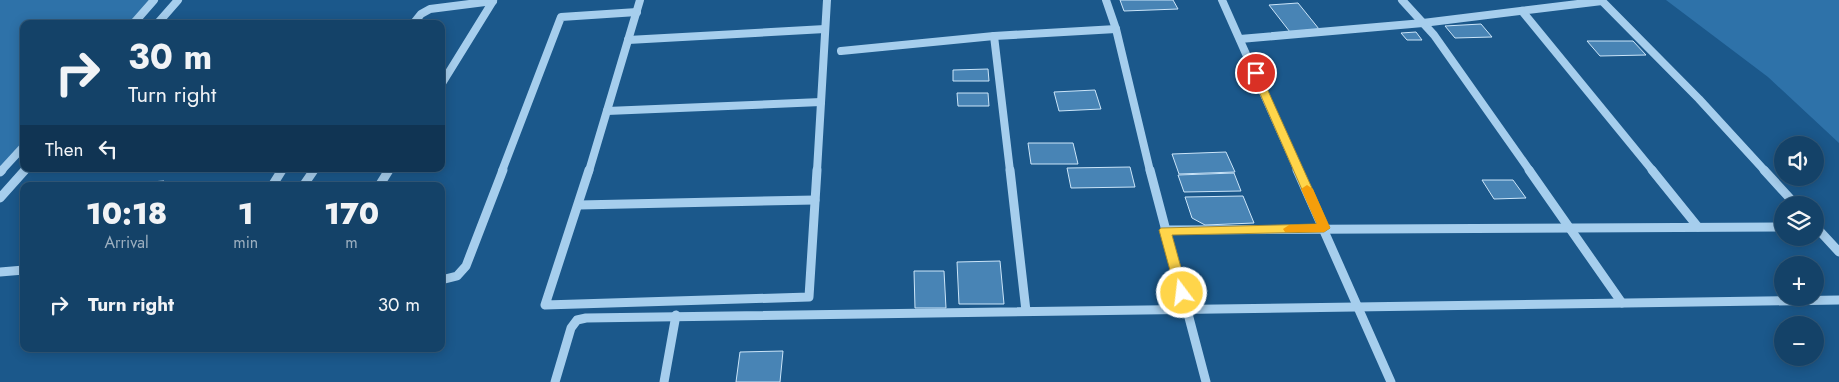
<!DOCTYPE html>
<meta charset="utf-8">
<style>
body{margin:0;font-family:Jost,sans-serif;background:#214d71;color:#f1f3f6;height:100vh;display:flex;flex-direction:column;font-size:19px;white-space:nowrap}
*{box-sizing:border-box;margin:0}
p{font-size:16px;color:#9db0c0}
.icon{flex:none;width:28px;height:28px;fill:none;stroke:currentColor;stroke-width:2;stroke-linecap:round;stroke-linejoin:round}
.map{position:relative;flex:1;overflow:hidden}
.details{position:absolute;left:20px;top:182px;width:425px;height:170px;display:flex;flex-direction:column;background:#144268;border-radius:10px;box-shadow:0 2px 12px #0003,0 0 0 1px #335b7c}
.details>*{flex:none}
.banner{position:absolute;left:20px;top:20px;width:425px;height:152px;border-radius:10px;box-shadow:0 2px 12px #0003,0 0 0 1px #335b7c;background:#144268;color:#f1f3f6;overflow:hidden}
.buttons{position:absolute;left:1774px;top:136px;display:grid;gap:10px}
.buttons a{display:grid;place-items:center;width:50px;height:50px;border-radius:50%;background:#144268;box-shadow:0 2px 12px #0003,0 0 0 1px #335b7c;font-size:25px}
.pin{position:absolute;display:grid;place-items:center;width:42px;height:42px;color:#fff;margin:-21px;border:2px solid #fff;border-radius:50%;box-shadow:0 1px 5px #0007}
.me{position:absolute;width:55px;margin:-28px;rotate:345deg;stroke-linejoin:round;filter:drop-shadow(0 0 4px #0008)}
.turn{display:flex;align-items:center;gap:18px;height:105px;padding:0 25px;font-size:22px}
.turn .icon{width:65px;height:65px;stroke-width:2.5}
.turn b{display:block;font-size:35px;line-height:42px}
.then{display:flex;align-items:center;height:48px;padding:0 25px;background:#0003;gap:10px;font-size:19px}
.eta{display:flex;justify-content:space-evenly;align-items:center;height:85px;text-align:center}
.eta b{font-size:30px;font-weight:800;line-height:35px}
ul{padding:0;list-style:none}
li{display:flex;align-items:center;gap:15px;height:75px;padding:0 25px}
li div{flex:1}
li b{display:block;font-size:19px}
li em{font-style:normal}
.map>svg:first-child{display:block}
.green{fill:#2e72a9}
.building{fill:#4884b5;stroke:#cbe5f9}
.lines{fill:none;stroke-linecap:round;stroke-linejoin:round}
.minor-far1{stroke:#a6ceed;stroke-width:8}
.minor{stroke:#a6ceed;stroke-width:9}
.route{fill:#ffd54a;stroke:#a68a30}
.slow{fill:#f59e0b}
</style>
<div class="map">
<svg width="1839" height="382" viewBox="0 0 1839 382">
<rect width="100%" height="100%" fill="#1b588b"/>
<g class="green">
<path d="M0 0H149L128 24H24V140L0 167Z"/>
<path d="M1666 0H1839V143L1768 77Z"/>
</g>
<g class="building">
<path d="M1120 0H1173L1178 9 1124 11Z"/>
<path d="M1298 3 1319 29 1290 32 1269 5Z"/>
<path d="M1481 24 1492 37 1455 38 1445 26Z"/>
<path d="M1416 32 1422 40H1407L1401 33Z"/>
<path d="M1587 41H1633L1646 55 1600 56Z"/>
<path d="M988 69 989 81H953V70Z"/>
<path d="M1095 90 1101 109 1059 111 1054 92Z"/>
<path d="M957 93H988L989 106H958Z"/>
<path d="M1028 143H1073L1078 164H1031Z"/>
<path d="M1226 152 1235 172 1179 174 1172 154Z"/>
<path d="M1130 167 1135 187 1071 188 1067 168Z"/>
<path d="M1234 173 1241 191 1184 192 1178 175Z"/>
<path d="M1482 180H1513L1526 198 1494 199Z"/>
<path d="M164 181 161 186H123L125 184Z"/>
<path d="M1243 196 1254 223 1205 225 1192 218 1185 197Z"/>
<path d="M1000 261 1004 304H959L957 262Z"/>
<path d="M914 271H944L946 308H915Z"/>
<path d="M783 351 780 382H736L740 352Z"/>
</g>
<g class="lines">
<g class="minor-far1">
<path d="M1106 0 1116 29 1150 171"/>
<path d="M1222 0 1298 171"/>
<path d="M1402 0 1434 35 1530 171"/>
<path d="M1601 0 1699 99 1765 171"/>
<path d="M1522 11 1653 171"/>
<path d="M133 24 154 0"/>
<path d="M157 24 178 0"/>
<path d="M413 24 421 14 430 9 493 1"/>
<path d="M994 36 1010 171"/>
<path d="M1240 39 1423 23 1602 1"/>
<path d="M628 40 825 29"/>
<path d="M841 51 994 36 1116 29"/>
<path d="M441 85 493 1"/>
<path d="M607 111 821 102"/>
<path d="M1 171 24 146"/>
<path d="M24 171 26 169"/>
<path d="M281 171 283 169"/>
<path d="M313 171 315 169"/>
<path d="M388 171 390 169"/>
<path d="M502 171 561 17 637 12"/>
<path d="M589 171 640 0"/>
<path d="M817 171 827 0"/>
</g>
<g class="minor">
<path d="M589 170 545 305 809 297 817 170"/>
<path d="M1010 170 1026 311"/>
<path d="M1150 170 1206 382"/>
<path d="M1297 170 1391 382"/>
<path d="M1529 170 1622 303"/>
<path d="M1652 170 1698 227"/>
<path d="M1764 170 1796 205"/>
<path d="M0 172 2 170"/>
<path d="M272 186 282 170"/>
<path d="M303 186 314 170"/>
<path d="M379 186 389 170"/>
<path d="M0 198 25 170"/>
<path d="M579 205 815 200"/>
<path d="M1815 226 1839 252"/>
<path d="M1165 230 1782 227"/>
<path d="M0 272 24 270"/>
<path d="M441 280 457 276 466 266 503 170"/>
<path d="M555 382 571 328 577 320 586 318 1839 300"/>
<path d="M664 382 676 315"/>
</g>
</g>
<path class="route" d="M1256 70 1260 73 1330 228 1324 232 1172 235 1188 293 1186 296H1177L1159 230 1161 228 1317 224 1251 73Z"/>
<path class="slow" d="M1307 185 1313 189 1330 228 1324 232H1285L1283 229 1289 225 1317 224 1301 189Z"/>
</svg>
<div class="buttons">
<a><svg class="icon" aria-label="sound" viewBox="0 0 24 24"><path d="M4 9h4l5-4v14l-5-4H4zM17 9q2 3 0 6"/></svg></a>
<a><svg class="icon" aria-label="layers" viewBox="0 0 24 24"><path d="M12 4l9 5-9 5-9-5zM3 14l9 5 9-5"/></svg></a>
<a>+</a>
<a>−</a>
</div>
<div class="pin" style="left:1256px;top:73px;background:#d93025"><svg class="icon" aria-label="arrive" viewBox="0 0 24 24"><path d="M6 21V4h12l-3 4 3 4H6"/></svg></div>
<svg class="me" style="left:1182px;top:293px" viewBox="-20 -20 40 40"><circle r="17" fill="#ffd54a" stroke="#fff" stroke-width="3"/><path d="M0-11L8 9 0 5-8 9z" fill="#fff"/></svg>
<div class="banner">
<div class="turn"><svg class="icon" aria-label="right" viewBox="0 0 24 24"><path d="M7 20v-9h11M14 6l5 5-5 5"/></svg><div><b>30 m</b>Turn right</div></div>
<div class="then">Then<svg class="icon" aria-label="left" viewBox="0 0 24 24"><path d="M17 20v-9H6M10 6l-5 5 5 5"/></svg></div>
</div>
<section class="details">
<div class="eta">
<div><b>10:18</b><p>Arrival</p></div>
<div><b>1</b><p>min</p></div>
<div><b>170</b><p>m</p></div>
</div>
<ul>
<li><svg class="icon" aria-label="right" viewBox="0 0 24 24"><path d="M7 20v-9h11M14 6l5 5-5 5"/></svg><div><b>Turn right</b></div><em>30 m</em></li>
</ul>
</section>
</div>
